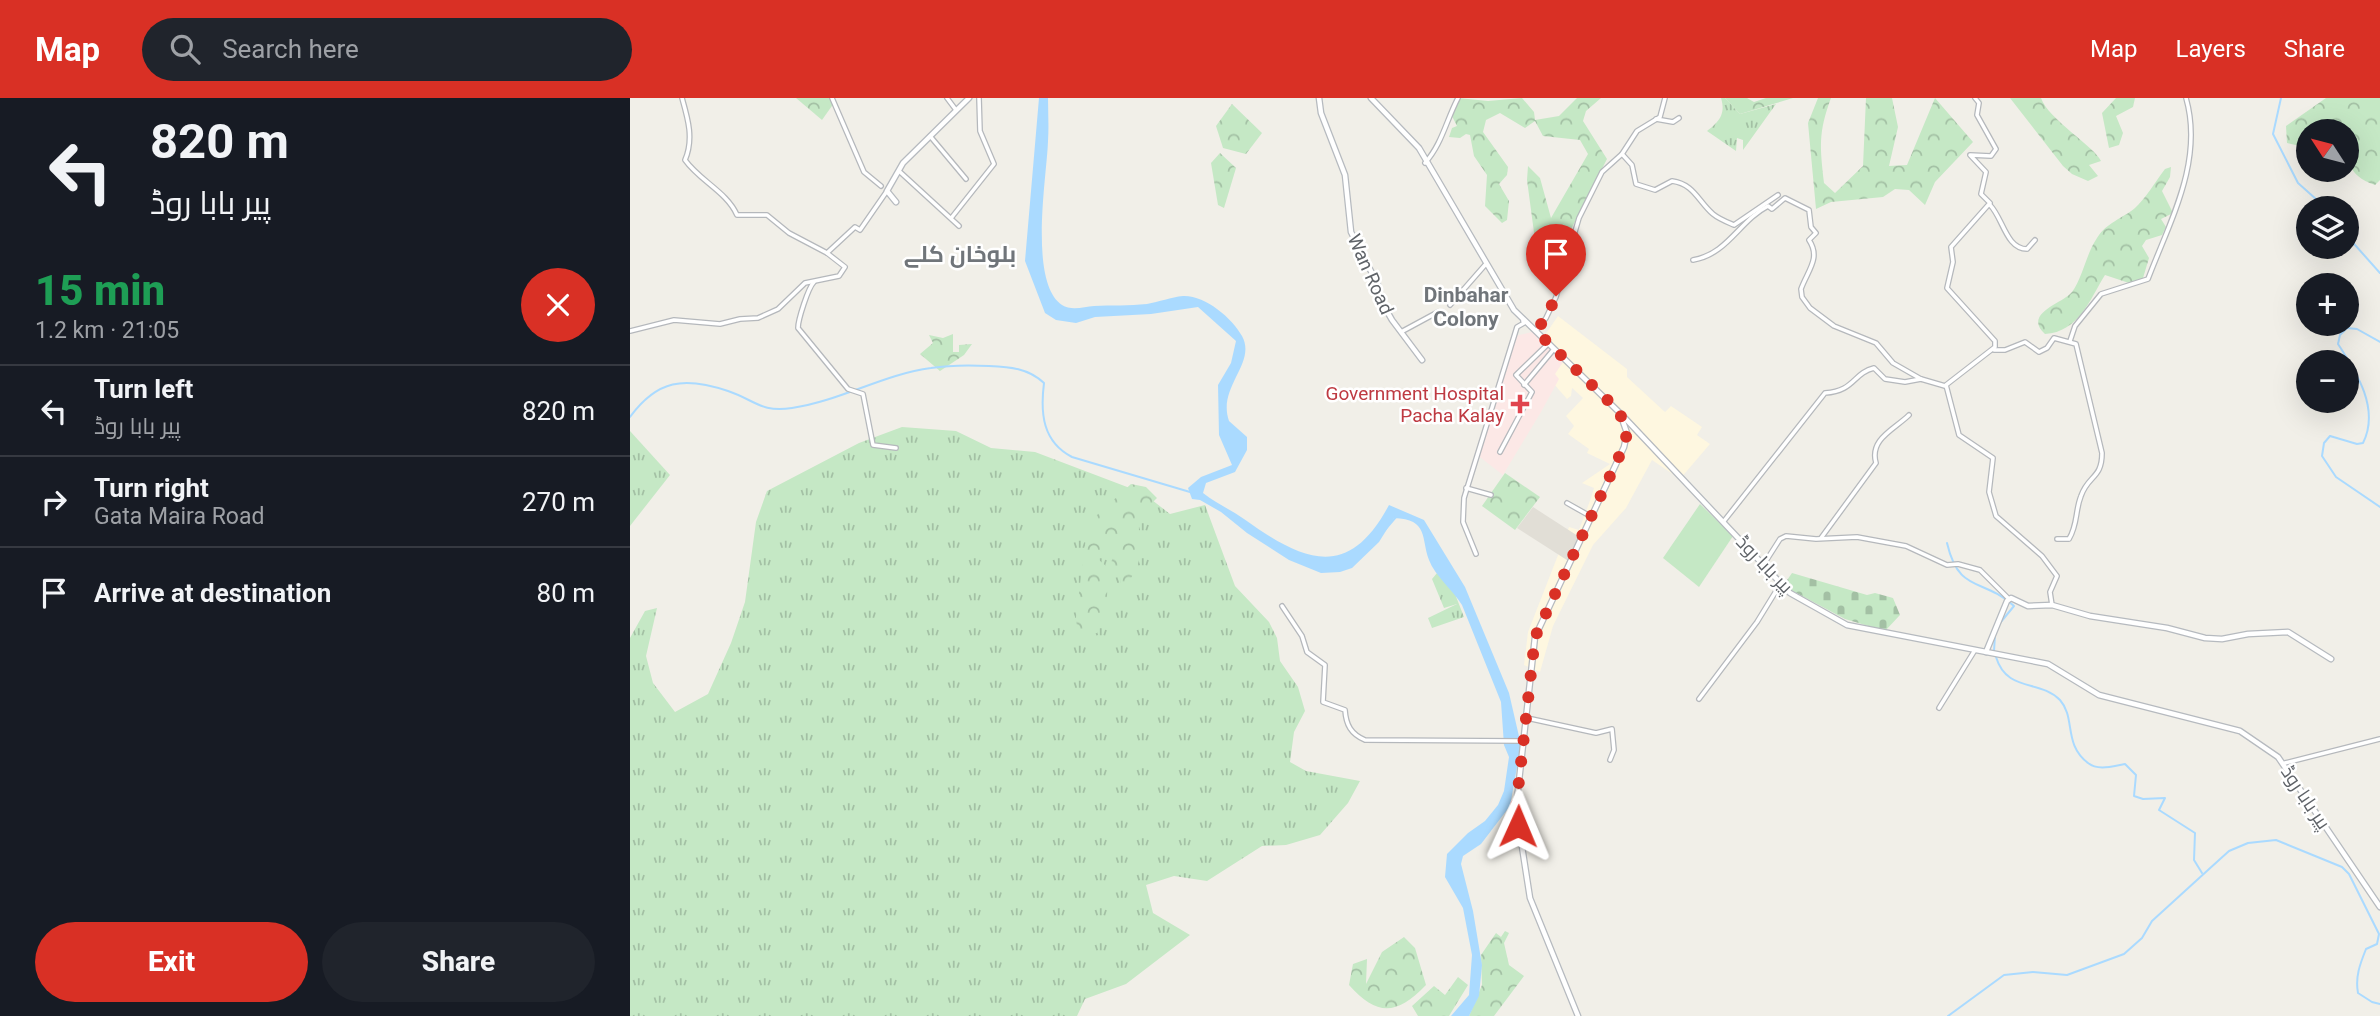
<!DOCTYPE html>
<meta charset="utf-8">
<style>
body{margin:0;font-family:Roboto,Cairo,sans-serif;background:#20242c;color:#f1f3f6;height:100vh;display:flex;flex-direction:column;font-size:26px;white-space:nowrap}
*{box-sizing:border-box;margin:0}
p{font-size:23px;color:#9ea1a6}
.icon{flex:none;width:38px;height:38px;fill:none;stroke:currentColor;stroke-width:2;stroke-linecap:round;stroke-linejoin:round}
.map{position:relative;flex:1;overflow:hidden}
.sheet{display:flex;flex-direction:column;background:#171b24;width:630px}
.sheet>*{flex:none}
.hud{background:#171b24;color:#f1f3f6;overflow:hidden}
.needle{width:46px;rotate:306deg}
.tools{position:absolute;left:1666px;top:21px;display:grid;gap:14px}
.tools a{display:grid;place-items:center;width:63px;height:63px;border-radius:50%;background:#171b24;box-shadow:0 7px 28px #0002;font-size:35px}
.pin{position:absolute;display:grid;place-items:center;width:60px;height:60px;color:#fff;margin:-72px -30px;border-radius:50% 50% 50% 0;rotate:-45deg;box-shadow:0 0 7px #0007}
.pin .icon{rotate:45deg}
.me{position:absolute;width:77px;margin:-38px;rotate:1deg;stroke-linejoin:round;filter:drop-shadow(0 0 5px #0008)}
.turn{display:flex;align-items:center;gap:24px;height:147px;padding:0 35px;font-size:32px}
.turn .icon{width:91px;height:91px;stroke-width:2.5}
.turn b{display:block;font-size:49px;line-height:60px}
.round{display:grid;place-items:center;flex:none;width:74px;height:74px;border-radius:37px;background:#20242c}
.summary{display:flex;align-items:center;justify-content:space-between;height:119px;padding:0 35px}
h1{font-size:42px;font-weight:800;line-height:52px;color:#1e9e55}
.button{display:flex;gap:14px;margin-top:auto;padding:14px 35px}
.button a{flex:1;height:80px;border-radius:42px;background:#d93025;color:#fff;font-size:28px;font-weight:800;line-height:80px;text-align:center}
.button a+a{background:#20242c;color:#f1f3f6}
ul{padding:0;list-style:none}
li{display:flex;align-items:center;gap:21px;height:91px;padding:0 35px;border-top:2px solid #363941}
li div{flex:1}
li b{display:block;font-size:26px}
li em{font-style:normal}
header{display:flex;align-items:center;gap:42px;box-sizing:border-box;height:98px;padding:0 35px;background:#d93025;color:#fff}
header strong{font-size:33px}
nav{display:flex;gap:38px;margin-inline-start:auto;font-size:24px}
.search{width:490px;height:63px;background:#20242c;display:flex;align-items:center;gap:18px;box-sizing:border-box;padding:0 24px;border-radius:38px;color:#9ea1a6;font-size:26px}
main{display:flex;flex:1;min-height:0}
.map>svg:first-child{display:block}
.commercial{fill:#fef7e0}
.education{fill:#e1ded6}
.medical{fill:#fce8e6}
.grass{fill:url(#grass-tufts)}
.forest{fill:url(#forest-crowns)}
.cemetery{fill:url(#cemetery-stones)}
.pitch{fill:#c5e8c5}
.water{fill:#aadaff}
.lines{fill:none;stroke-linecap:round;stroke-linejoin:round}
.stream{stroke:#aadaff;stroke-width:2}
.street-casing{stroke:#b5b8bc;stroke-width:6}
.secondary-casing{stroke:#b6babf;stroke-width:7}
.street{stroke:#fff;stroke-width:3.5}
.secondary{stroke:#fff;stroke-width:4.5}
.route{stroke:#d93025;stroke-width:12;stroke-dasharray:0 21.6}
.health-dot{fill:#e0444e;stroke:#fff;stroke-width:2.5}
.labels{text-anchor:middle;stroke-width:5;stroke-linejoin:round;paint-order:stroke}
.street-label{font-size:19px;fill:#5f6368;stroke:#fff}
.health-label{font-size:19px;fill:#be3a42;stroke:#fff;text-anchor:end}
.neighbourhood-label{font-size:21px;font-weight:bold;fill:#70757a;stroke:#fff}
.quarter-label{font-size:23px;font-weight:bold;fill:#70757a;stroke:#fff}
</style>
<header>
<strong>Map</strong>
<div class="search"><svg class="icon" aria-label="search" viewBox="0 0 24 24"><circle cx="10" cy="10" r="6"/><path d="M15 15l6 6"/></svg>Search here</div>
<nav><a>Map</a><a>Layers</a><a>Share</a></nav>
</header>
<main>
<section class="sheet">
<div class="hud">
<div class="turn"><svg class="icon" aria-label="left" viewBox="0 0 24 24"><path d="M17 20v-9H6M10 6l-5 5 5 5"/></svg><div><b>820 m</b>پیر بابا روڈ</div></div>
</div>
<div class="summary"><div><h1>15 min</h1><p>1.2 km · 21:05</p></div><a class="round" style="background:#d93025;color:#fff"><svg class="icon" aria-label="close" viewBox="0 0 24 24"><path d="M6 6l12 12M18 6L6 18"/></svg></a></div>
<ul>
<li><svg class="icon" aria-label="left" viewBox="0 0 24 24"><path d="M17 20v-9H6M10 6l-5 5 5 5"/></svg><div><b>Turn left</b><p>پیر بابا روڈ</p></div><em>820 m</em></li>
<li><svg class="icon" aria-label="right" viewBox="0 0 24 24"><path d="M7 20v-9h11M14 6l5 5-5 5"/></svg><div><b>Turn right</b><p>Gata Maira Road</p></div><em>270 m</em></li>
<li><svg class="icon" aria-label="arrive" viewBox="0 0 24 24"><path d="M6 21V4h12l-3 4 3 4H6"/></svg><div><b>Arrive at destination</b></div><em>80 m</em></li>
</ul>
<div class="button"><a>Exit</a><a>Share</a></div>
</section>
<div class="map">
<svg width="1750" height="918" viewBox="0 0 1750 918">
<defs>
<pattern id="grass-tufts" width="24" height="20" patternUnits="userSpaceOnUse" patternTransform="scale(1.75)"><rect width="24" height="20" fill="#c5e8c5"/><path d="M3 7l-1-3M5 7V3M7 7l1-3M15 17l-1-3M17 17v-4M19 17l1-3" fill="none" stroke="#a3c0a4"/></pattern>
<pattern id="forest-crowns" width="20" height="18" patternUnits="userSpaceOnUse" patternTransform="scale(1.75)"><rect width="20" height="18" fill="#c5e8c5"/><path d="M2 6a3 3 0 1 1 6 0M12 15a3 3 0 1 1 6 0" fill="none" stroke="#a3c0a4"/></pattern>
<pattern id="cemetery-stones" width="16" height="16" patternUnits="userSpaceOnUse" patternTransform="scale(1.75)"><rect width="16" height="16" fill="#c5e8c5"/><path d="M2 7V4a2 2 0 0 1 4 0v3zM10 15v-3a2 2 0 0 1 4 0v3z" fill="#a3c0a4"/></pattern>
</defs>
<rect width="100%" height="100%" fill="#f1efe8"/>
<path class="commercial" d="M928 218 997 271V279L1035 314 1041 308 1072 329 1067 337 1080 346 1050 381 1022 362 996 410 963 447 923 528 910 574 894 567 898 534 939 429 949 432 961 400 964 390 952 385 980 366 957 355 959 351 938 336 944 328 936 318 953 300 942 290 941 298 937 301 916 277 908 247Z"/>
<path class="education" d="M903 409 951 440 940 464 887 430Z"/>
<path class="medical" d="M906 233 935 261 925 276 929 281 911 314 873 377 846 356 866 297 881 239Z"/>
<g class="grass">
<path d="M1091 0H1095L1110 16 1146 6 1113 52V42L1107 40 1106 53 1077 33C1089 24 1096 16 1091 0Z"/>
<path d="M272 329 326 333 361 350 405 354 513 395 540 416 575 407 605 488 639 524 647 540 650 563 668 589 675 613 664 634 660 664 676 673 730 683 718 705 690 737 656 747 632 748 577 783 544 778 516 787 523 815 560 837 496 886 455 901 447 918H0V540L15 513 27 510 16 558 23 585 45 614 78 596 101 545 115 504 126 424 137 393 229 345Z"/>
<path d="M0 333 40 377 0 428Z"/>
<path d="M807 475 825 496 834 519 802 530 798 520 827 506 814 510 802 481Z"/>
</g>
<g class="forest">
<path d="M166 0H201L204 5 192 22Z"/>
<path d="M828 0 858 3 892 0 904 14 905 22 929 18 947 0H971L956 13 953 23 977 61 930 153 905 142 897 82 898 68 910 80 921 120 958 56 950 42 913 38 905 23 895 30 870 15 856 22 853 34 878 69 877 77 869 86 879 103 877 122 872 125 855 108 857 77 844 58 840 37 836 36 830 40 819 39 822 30 827 28 821 16Z"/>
<path d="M1095 0H1117L1124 4 1136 0H1163L1110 16Z"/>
<path d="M1188 0H1201C1188 35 1190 49 1194 85L1205 95 1233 68 1236 0H1262L1268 29 1259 68 1277 67 1305 0 1343 44 1305 84 1295 107 1279 92 1265 91 1253 99 1201 104 1186 111 1178 25Z"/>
<path d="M1380 0H1411C1418 21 1465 49 1471 63L1459 67 1468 78 1458 83 1442 76 1433 68Z"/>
<path d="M1486 0H1505L1503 9 1486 18 1493 35 1489 47 1479 50 1472 15Z"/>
<path d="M1696 0H1750V82L1745 87C1716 77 1717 61 1717 33H1678V50L1657 45 1656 28Z"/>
<path d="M602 6 632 35 616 56 593 50 586 28Z"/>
<path d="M590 55 606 70 594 110 588 107 581 65Z"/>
<path d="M1541 69 1540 79 1532 93 1543 115 1531 121 1536 129 1532 137 1516 142 1512 148 1519 160 1513 180 1499 185 1475 177C1460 201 1449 234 1415 236 1392 215 1434 205 1442 194 1453 179 1456 156 1467 140 1477 124 1492 121 1505 110 1516 100 1525 84 1535 71Z"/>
<path d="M323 236V254H329V247L342 246 334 257 310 273 290 256 303 245 299 237 313 240Z"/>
<path d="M875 375 910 399 885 432 852 408Z"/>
<path d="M501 386 516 389 527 400C499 428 513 429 509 462 507 471 500 481 496 489L491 485 489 472 481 465 486 449 482 445 475 447 469 456V462L476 468C478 492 479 513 467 535L459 536 447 530 446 519 457 432 466 418Z"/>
<path d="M875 833 879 835 874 845 879 867 894 878 864 918H839L852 887 851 857 866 835 871 839Z"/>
<path d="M774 839 785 850 796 887C766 918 747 918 719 887L723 866 737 861 736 886 752 854Z"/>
<path d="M828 879 838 887 819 918H788L782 908 804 888 815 897Z"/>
</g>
<path class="cemetery" d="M1162 475 1237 497 1245 495 1263 500 1270 517 1255 533 1215 521 1161 492 1155 485Z"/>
<path class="pitch" d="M1070 406 1103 438 1069 489 1033 460Z"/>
<path class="water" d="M409 0H418C418 14 419 28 418 43 417 78 398 184 432 207 441 213 454 209 464 208 481 207 499 208 517 206 529 204 541 199 553 198 575 197 602 220 612 238 627 265 587 289 599 323L617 339V352L605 374 576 385 573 395C586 405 601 412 614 421 673 463 718 484 759 407L794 422 835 489 879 595 891 647 880 708 851 746 833 758 831 766 843 813 852 867 849 898 839 918H821L839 897 842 857 833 810 815 779 817 756 838 735 855 723 868 707 874 693 879 659 874 647 871 604 832 507C823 492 805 478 799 462 791 441 799 421 764 420L749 444 722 470 710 474 691 475 659 462 617 435 591 414 570 402 562 401 558 390 571 379 602 367 589 337 588 287 601 265 606 243 568 209 521 216 465 219 446 225 426 222 415 215 395 163Z"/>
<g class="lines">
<g class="stream">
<path d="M1651 0 1643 36 1668 85 1696 110"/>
<path d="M1717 138 1750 175"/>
<path d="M1750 244 1727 231 1717 230 1710 237 1708 246C1727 275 1750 311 1733 345L1727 346 1700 338 1694 345 1692 358 1706 379 1750 409"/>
<path d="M0 319C27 282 54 278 98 293 125 302 131 315 162 310 210 303 254 276 301 270 320 267 340 267 359 268 380 269 398 270 414 285 410 316 413 344 442 359L560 394"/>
<path d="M754 433 766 419"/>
<path d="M1317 445C1329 496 1352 479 1384 508L1370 525"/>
<path d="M1364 553 1365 537"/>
<path d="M1366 559C1377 595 1410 581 1430 602 1446 620 1433 646 1458 665 1468 673 1483 668 1495 666L1506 677 1504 698 1513 701 1535 700 1529 712 1565 735 1564 762 1572 775"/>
<path d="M1318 918 1374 877 1403 874 1437 877 1494 856 1512 840 1522 823 1578 772 1599 753 1618 745 1646 742 1712 769 1719 776 1749 836 1747 846 1736 851C1730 866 1725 879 1728 895L1742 904 1750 906"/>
</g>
<g class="street-casing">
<g id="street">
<path d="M52 0C58 21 64 41 55 62 70 83 97 94 107 117H137L159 135 197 155"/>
<path d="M202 0 234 74 251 88"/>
<path d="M317 0 326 12"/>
<path d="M1345 0 1349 5 1347 17 1366 51 1361 58 1340 57 1356 74 1351 96 1360 105 1321 149 1323 164 1317 190 1365 243V249L1316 287 1329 337 1363 360 1359 394 1366 418 1412 458 1427 478 1420 494 1422 507"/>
<path d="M1026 21 1043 24 1049 20"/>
<path d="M300 38 336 81"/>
<path d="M992 56 1002 67 1006 86 1025 92 1042 83C1064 86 1068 103 1083 116 1089 121 1097 124 1104 127L1148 97"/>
<path d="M795 65C812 46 816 23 828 0"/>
<path d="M269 73 329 128"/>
<path d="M1360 107C1373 120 1376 151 1397 151L1405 142"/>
<path d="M322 119 364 66 350 33 349 0"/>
<path d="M1063 162C1098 156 1109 123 1138 108L1142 111 1155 100 1179 112 1181 129 1186 135 1179 142C1191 160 1178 172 1171 191L1172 199 1180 210 1204 228 1246 245 1263 265 1291 281"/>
<path d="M184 184C178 190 168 222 168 230L218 291 233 296 243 347 266 350"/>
<path d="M820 207 855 167"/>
<path d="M0 233 44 222 90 226 110 221 128 220 148 211 175 185 209 178 215 169 197 155 225 129 230 132 257 93"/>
<path d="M906 233 916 220 926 199 949 120 972 74 992 56 1007 33 1030 19 1035 0"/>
<path d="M771 234 808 214"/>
<path d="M1440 243 1445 228 1471 196 1518 181C1540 123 1574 63 1556 0"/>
<path d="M1364 252H1375L1395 244 1409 254 1417 250 1424 240 1446 246 1472 355C1472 381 1458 377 1451 398 1445 413 1448 426 1439 441H1427"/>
<path d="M894 287 924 251"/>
<path d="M870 354 902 294 886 277 919 245"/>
<path d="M836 390 861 397"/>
<path d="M937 405 960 418"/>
<path d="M1094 423 1195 295C1225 293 1223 275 1244 270L1255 281 1275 284 1291 281 1315 288"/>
<path d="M1191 440 1246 365C1239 341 1265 331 1279 317"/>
<path d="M846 456 833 424 834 400 887 229 894 225 893 223"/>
<path d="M1134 466 1150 441 1156 438 1186 441 1227 439 1276 448 1317 467 1328 466 1350 472 1379 501"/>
<path d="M652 508 672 538 677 554 695 567 693 604 715 612C716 627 721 636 735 642L893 643"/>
<path d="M1069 601 1127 524 1151 485"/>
<path d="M1309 610 1345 552"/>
<path d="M897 620 966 635 982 631 984 652 980 662"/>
<path d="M1655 665 1750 641"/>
</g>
</g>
<g class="secondary-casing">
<g id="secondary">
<path d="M689 0 691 15 715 77 721 134 748 187 749 193 746 194 762 222 792 262"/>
<path d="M741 0 789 50 884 212 992 317 1160 495 1217 527 1418 566 1469 597 1610 633 1648 659 1750 809"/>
<path d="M266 104 257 93 273 65 339 0"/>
<path d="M1356 554 1377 503 1381 500 1398 508 1422 507 1460 518 1537 530 1575 540 1592 541 1618 536 1658 534 1701 561"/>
<path d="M948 918 900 800 886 710 905 539 994 349 997 335 991 318"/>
</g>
</g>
<use href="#street" class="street"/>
<use href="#secondary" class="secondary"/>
</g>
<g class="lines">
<path class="route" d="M888 728 886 710 905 539 994 348 997 335 989 313 906 233 917 218 926 198"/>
</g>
<path class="health-dot" d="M886.5 295.5h7v7h7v7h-7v7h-7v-7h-7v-7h7z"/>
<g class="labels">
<g class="street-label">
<text transform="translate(741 176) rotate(66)" y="7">Wan Road</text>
<text transform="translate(1135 466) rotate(46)" y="7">پیر بابا روڈ</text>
<text transform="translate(1676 699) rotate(56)" y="7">پیر بابا روڈ</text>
</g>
<g class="health-label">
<text x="874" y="302">Government Hospital<tspan x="874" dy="22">Pacha Kalay</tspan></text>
</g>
<g class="neighbourhood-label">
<text x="836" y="204">Dinbahar<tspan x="836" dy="24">Colony</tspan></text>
</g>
<g class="quarter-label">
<text x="330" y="164">بلوخان كلے</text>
</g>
</g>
</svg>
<div class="tools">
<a><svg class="needle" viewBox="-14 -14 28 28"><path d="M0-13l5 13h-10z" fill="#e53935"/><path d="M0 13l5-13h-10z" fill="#9ea1a6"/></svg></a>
<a><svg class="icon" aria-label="layers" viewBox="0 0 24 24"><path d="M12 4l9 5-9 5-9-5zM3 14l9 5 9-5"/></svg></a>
<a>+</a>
<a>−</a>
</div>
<div class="pin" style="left:926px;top:198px;background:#d93025"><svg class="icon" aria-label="arrive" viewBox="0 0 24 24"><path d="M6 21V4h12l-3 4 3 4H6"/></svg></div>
<svg class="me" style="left:888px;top:728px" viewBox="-20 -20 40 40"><path d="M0-17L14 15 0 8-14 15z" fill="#d93025" stroke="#fff" stroke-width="4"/></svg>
</div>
</main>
